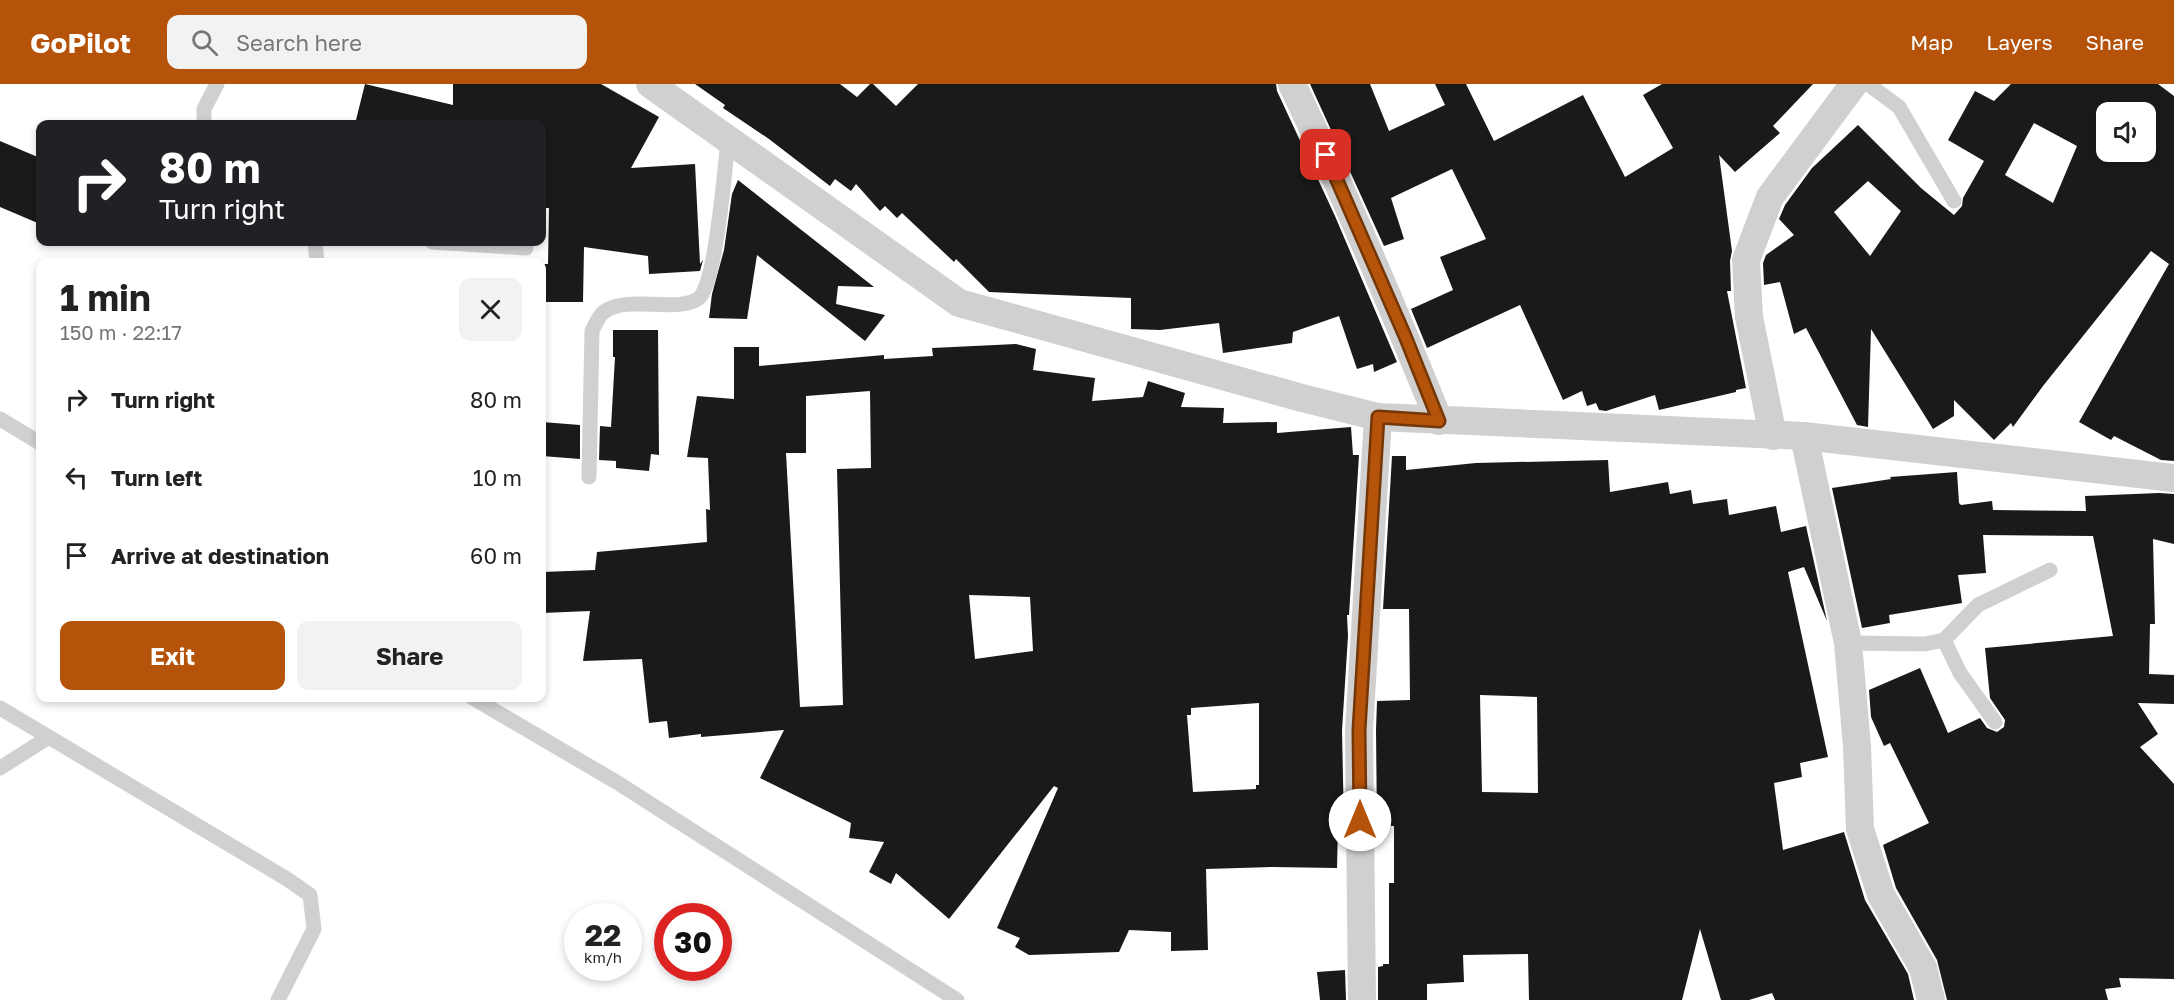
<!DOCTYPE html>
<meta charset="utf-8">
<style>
body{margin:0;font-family:"Golos Text",sans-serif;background:#f2f2f2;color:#222;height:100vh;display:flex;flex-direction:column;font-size:22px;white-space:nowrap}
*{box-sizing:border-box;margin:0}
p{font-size:20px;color:#767676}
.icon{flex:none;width:33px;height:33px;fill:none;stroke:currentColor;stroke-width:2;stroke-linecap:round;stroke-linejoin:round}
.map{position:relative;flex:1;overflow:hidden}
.panel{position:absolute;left:36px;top:174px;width:510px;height:444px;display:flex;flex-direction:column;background:#fff;border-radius:12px;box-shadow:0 3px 9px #0003}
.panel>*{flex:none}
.guide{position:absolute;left:36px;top:36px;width:510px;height:126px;border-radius:12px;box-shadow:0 3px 9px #0003;background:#202124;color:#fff;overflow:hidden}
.controls{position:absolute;left:2096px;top:18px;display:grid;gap:12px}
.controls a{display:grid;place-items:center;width:60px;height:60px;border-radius:12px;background:#fff;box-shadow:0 3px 9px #0003;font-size:30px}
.speed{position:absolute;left:564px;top:819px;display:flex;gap:12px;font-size:30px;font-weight:700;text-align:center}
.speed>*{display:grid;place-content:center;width:78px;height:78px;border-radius:50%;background:#fff;box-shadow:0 3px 9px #0003;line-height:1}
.speed small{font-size:15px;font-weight:400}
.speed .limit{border:9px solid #d22;background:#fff;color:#111}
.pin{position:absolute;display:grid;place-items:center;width:51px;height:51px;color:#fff;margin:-26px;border-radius:12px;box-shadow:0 3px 9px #0006}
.me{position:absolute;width:66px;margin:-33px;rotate:0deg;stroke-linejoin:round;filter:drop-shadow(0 0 4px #0008)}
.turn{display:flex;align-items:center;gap:21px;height:126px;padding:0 24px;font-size:27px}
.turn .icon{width:78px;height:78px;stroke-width:2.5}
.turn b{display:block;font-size:42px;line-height:51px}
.round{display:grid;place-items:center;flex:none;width:63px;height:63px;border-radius:12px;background:#f2f2f2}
.head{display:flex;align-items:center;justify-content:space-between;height:102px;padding:0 24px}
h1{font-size:36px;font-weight:700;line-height:45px}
.action{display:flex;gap:12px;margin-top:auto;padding:12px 24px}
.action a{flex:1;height:69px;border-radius:12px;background:#b45309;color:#fff;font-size:24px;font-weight:700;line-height:69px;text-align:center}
.action a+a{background:#f2f2f2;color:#222}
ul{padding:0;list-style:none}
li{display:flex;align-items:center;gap:18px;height:78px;padding:0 24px}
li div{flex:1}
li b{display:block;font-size:22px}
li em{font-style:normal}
header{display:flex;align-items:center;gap:36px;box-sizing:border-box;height:84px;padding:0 30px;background:#b45309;color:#fff}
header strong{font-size:28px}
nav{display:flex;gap:33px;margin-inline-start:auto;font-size:21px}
.search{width:420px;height:54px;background:#f2f2f2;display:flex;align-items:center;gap:15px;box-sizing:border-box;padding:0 21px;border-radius:12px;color:#767676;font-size:22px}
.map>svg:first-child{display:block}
.building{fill:#1a1a1a;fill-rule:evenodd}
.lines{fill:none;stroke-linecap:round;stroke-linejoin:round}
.service{stroke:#d0d0d0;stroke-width:15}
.minor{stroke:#d0d0d0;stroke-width:28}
.route-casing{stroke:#753606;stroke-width:15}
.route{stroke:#b45309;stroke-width:10}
</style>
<header>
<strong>GoPilot</strong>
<div class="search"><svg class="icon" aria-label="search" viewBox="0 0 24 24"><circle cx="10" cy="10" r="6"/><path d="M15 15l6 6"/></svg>Search here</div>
<nav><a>Map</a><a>Layers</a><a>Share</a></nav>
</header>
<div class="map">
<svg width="2174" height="916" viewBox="0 0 2174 916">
<rect width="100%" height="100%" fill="#fff"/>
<g class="building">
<path d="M365 0 453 21V0H601L659 33 631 84 695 80 700 180 703 176 700 187 649 190 648 172 584 163 583 218H542V180H548L549 124H542V40H355Z"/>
<path d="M695 0H840L857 13 870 0H873L896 22 918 0H1276L1277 7 1335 132 1397 278 1374 288 1373 280 1357 285 1339 232 1293 248 1292 259 1223 269 1219 239 1160 246 1131 245V214L989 208 956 175 954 178 902 129 897 134 885 122 880 127 856 100 851 107 835 95 830 102 769 55 723 24 725 21Z"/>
<path d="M1310 0H1370L1389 47 1445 21 1435 0H1466L1494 57 1583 11 1625 93 1673 64 1643 11 1662 0H1813L1773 42 1780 49 1735 88 1719 71 1732 167 1730 177 1731 207H1727L1746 304 1736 306V308L1659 326 1655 311 1606 327 1599 326 1596 319 1587 322 1582 307 1563 316 1520 221 1427 264 1411 225 1453 206 1440 173 1486 155 1452 85 1391 114 1404 155 1384 162Z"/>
<path d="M2011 0H2158L2174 12V377L2161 376 2114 352 2111 356 2079 338 2169 180 2151 167 2043 302 2013 343 2011 339 1994 356 1954 316V332L1933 345 1871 245 1868 343 1857 341 1806 244 1794 250 1780 198 1764 201 1763 179 1766 171 1794 151 1779 135 1785 121 1812 84 1858 41 1921 104 1954 131 1962 122 1963 114 1984 77 1948 56 1975 7 1994 17ZM2106 28H2145V68H2106ZM2034 39 2077 62 2053 119 2005 91ZM1868 97 1901 127 1870 172 1834 128Z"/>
<path d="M0 57 40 74V140L0 123Z"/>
<path d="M738 96 874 203 838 202 836 220 885 231 865 257 757 171 747 235 709 234 712 210 724 166 732 110Z"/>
<path d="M613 246H658L659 371 651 370 649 387 616 384V377L599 376 600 342 611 343 615 273H613Z"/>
<path d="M1016 260 1036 265 1033 286 1095 294 1092 317 1143 313 1148 297 1185 309 1181 323 1224 324 1223 339 1277 338V349L1351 343 1353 371H1359L1349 531H1347L1348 552 1342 646 1344 743H1338L1337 784 1272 783 1206 785 1208 866 1171 867V848L1129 846 1119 868 1029 871 1015 863 1020 854 997 844 1058 704 1054 702 949 835 896 789 891 800 869 788 884 758 849 754 851 739 760 694 784 646 701 653V650L669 654 667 637 649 639 642 575 583 577 590 527 542 529V488L595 486 597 468 707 458 706 425 710 426 708 374 687 373 697 312 734 315V263H759V282L884 271V275L933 272 932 264ZM870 307 871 384 837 385 843 621 800 623 786 369H806V312ZM969 511 1030 513 1033 567 975 575ZM1259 619V701H1256V705L1193 708 1187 631H1191V624Z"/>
<path d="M542 338 580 341V375L542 372Z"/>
<path d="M1392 372H1406V386L1476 379 1608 376 1610 408 1668 398 1670 410 1691 406 1693 420 1727 415 1729 431 1776 422 1781 448 1806 442 1827 537 1804 483 1788 488 1828 673 1800 679 1802 693 1774 699 1783 766 1844 748 1865 816 1908 890 1914 916H1775L1772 909 1749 916H1721L1700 845 1682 916H1529L1528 870 1463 871 1464 898 1427 900V916H1378V883L1383 882V880H1389V799H1394V742H1377L1376 646 1377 617 1410 616 1409 525H1383ZM1480 611 1537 613 1538 709 1482 708Z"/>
<path d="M1957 388 1959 419 1961 421 1992 417 1993 426 2086 427 2085 412 2159 409 2174 410V460L2153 455 2155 540H2150L2149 590 2174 591V620L2138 619 2158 650 2140 663 2174 700V895L2119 894 2121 903 2105 905 2108 916H1947L1937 876 1896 804 1883 761 1929 739 1890 659 1884 662 1871 633 1869 606 1920 584 1948 649 1980 634 1987 644 1997 648 2004 643 2005 636 1990 614 1985 564 2113 552 2093 452 1983 451 1986 489 1958 491 1962 519 1889 531 1890 539 1862 544 1832 404 1891 395 1890 393Z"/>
<path d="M1345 886 1346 916H1320L1317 888Z"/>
</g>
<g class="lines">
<g class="service">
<path d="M1868 0 1899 23 1954 117"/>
<path d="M204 40V25L217 0"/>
<path d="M315 158 317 178"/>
<path d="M432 158 526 164"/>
<path d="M0 335 40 359"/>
<path d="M589 393 592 247C595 241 599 231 604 228 627 210 679 230 699 214 716 199 725 83 728 56"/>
<path d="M1944 556 1960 589 1995 638"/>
<path d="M1848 559 1925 560 1944 556 1978 521 2050 486"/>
<path d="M473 614 618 699 957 916"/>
<path d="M0 624 287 795 310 811 314 845 278 916"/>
<path d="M0 684 49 653"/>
</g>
<g class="minor">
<path d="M650 0 959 219 1302 314 1378 333 1804 352 2174 394"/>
<path d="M1292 0C1345 111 1393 223 1439 337"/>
<path d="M1773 352 1749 233 1746 176 1770 113 1854 0"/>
<path d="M1804 352 1848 559 1857 662 1860 745 1881 811 1923 884 1931 916"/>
<path d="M1362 916 1359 646 1378 333"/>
</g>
</g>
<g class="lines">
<g class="route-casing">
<path id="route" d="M1326 71 1405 252 1439 337 1378 333 1359 646 1360 736"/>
</g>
<use href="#route" class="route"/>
</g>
</svg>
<div class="controls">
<a><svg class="icon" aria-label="sound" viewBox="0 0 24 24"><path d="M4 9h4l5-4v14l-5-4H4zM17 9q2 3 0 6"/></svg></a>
</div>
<div class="speed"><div>22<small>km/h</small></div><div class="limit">30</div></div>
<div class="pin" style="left:1326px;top:71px;background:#d93025"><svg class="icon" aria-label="arrive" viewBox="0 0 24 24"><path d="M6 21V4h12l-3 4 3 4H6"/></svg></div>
<svg class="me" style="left:1360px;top:736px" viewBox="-20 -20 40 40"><circle r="19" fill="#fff"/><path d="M0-13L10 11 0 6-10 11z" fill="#b45309"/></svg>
<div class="guide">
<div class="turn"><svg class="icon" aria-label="right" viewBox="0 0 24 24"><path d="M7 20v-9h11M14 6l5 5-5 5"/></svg><div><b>80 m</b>Turn right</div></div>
</div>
<section class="panel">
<div class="head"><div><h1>1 min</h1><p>150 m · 22:17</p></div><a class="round"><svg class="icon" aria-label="close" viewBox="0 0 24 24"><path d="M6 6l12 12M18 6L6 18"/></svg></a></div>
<ul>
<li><svg class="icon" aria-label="right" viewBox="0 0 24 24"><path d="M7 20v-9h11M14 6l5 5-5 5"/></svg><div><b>Turn right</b></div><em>80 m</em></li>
<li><svg class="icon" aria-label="left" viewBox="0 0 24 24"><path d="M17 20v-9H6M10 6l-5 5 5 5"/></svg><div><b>Turn left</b></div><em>10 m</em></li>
<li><svg class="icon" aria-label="arrive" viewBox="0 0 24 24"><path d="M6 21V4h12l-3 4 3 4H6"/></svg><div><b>Arrive at destination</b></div><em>60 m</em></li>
</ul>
<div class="action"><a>Exit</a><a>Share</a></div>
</section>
</div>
